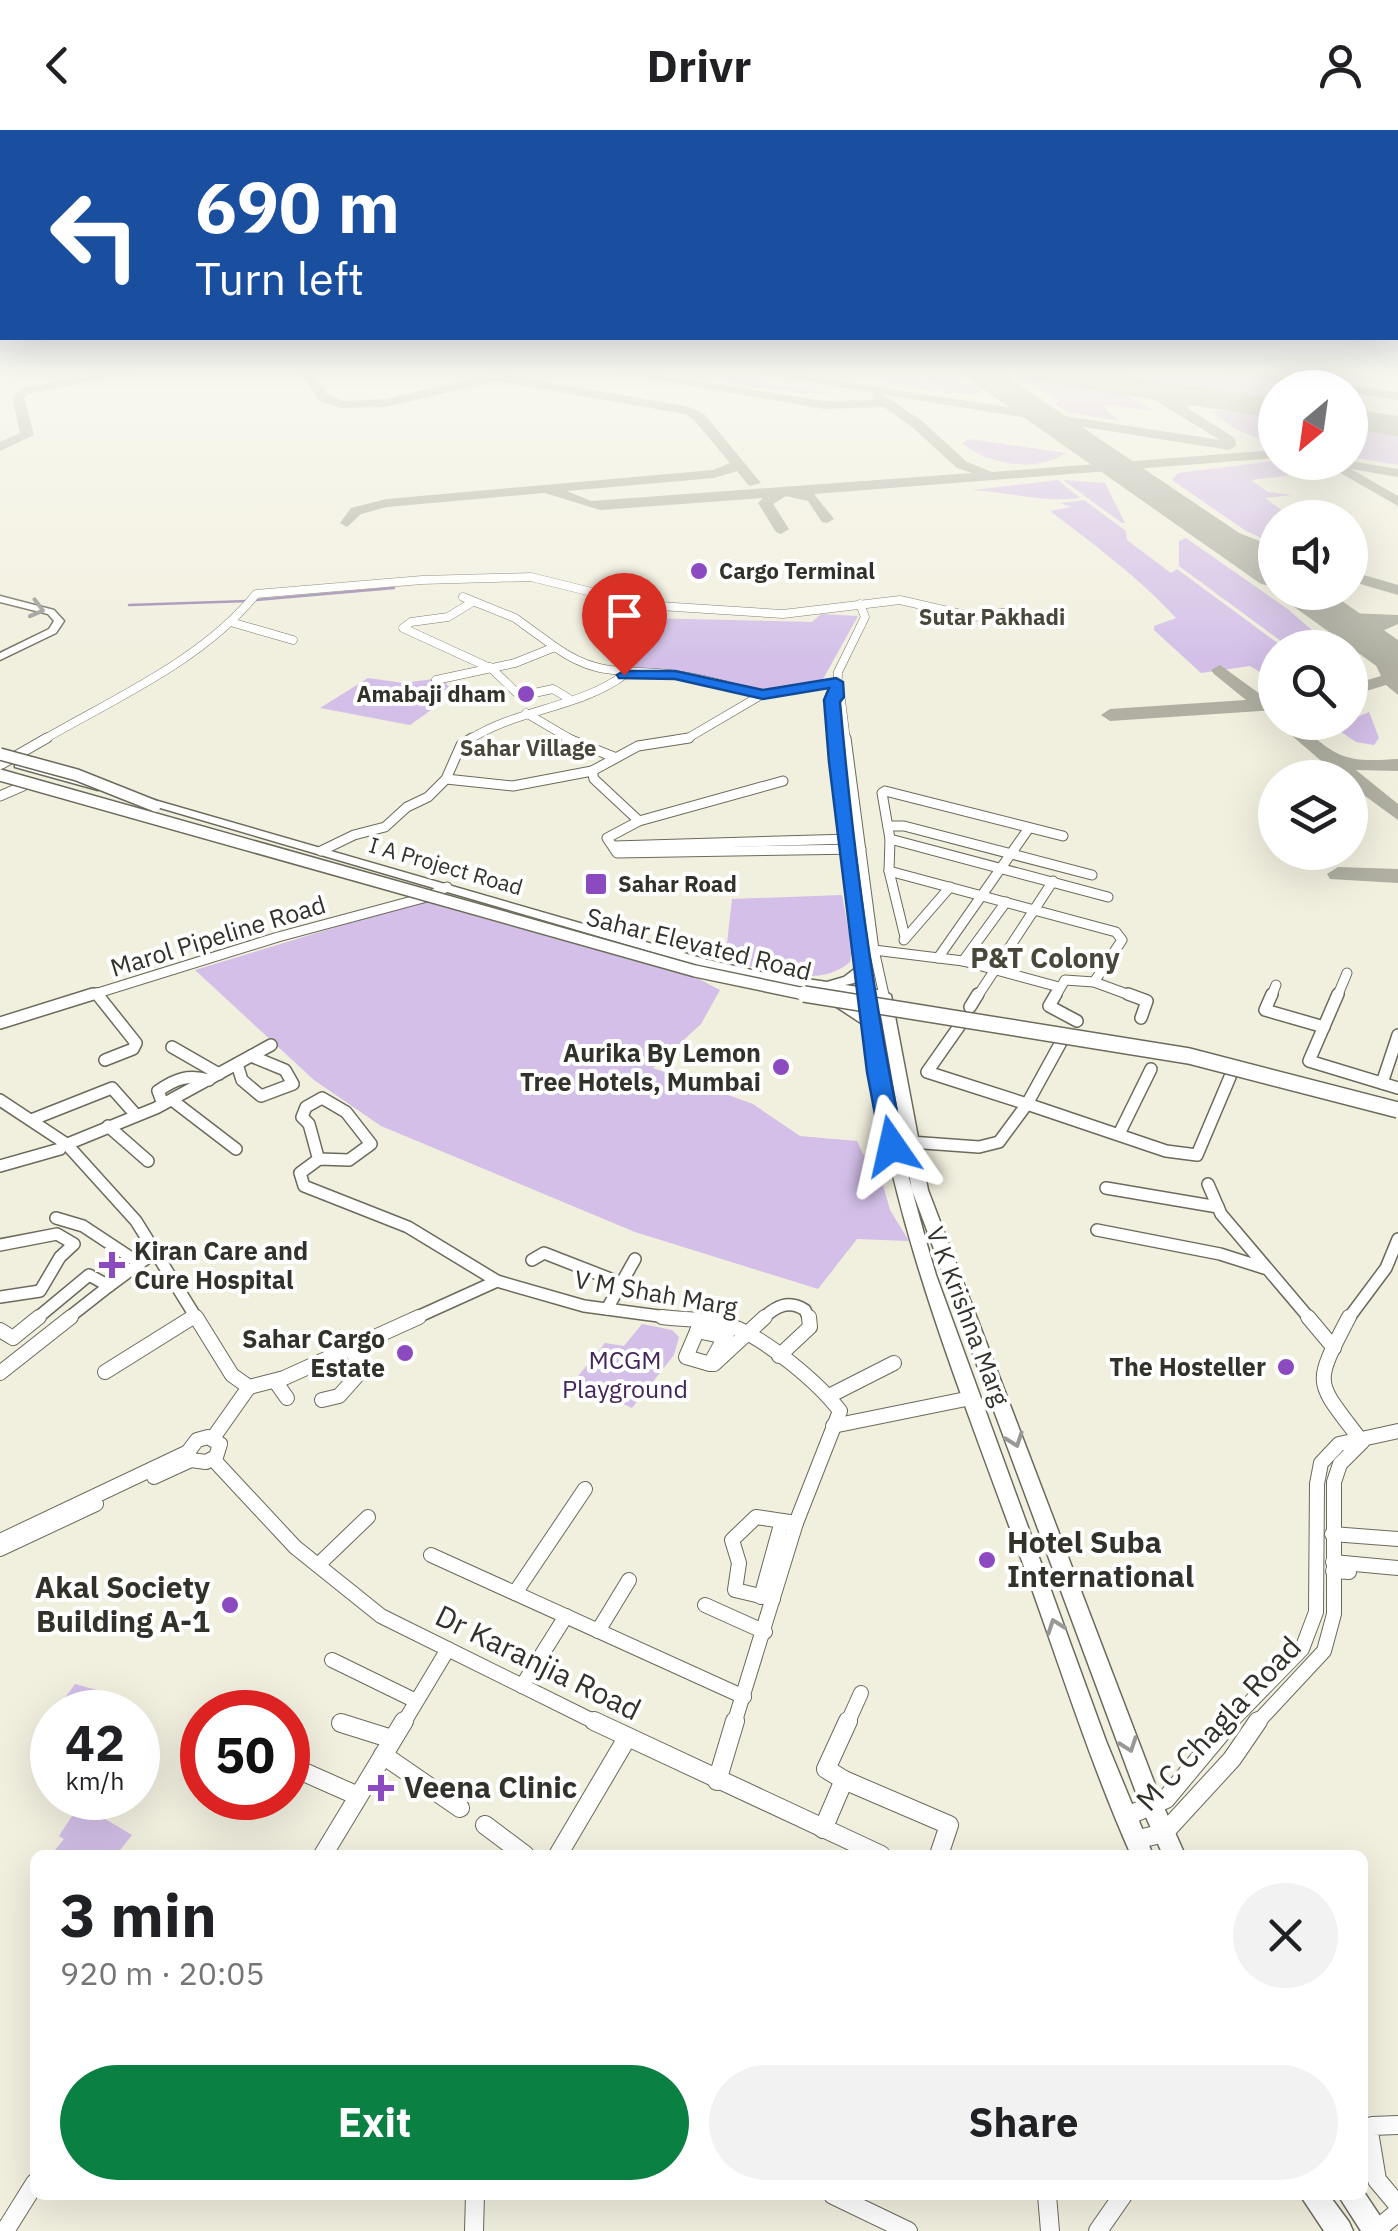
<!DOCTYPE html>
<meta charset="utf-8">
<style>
body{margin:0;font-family:"IBM Plex Sans",sans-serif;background:#f2f2f2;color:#202124;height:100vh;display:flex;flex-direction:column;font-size:38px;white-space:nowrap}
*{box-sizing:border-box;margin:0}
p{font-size:32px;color:#757577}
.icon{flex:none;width:55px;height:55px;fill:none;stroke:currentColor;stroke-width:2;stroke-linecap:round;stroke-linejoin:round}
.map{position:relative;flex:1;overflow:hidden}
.drawer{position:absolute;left:30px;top:1720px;width:1338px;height:350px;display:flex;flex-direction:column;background:#fff;border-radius:15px;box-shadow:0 10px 40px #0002}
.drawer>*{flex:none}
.top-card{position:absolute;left:0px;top:0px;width:1400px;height:210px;box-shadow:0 10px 40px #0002;background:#1a4fa0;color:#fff;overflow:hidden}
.needle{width:65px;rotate:209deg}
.buttons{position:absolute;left:1258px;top:240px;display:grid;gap:20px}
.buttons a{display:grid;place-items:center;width:110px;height:110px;border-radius:50%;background:#fff;box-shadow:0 10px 40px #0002;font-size:50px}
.speed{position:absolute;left:30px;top:1560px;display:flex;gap:20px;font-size:50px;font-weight:700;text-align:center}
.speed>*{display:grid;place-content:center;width:130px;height:130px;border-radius:50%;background:#fff;box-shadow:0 10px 40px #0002;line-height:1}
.speed small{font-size:25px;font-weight:400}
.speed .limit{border:15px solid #d22;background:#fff;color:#111}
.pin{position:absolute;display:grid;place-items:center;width:85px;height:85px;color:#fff;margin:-102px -42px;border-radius:50% 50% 50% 0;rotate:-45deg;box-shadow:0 0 10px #0007}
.pin .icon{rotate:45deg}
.me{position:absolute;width:110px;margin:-55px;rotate:349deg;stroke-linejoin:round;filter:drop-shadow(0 0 8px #0008)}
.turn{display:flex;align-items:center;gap:35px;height:210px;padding:0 30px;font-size:45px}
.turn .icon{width:130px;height:130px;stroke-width:2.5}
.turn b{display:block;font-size:70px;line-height:85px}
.round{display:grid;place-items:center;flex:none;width:105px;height:105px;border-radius:52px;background:#f2f2f2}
.headline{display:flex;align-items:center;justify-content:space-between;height:170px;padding:0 30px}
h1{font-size:60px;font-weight:700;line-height:75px}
.cta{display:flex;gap:20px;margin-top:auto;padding:20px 30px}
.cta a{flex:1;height:115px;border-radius:60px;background:#0b8043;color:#fff;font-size:40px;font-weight:700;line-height:115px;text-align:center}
.cta a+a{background:#f2f2f2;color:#202124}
header{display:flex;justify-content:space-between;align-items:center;height:130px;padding:0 30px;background:#fff;font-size:45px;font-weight:700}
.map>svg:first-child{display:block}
.green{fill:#d3bfe8}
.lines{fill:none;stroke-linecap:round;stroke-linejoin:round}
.stream{stroke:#9a85b0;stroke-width:2.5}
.taxiway{fill:#b0afa2;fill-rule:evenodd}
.runway{fill:#b0afa2;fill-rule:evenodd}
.minor-far4-casing{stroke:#6c6a5b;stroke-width:9}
.minor-far3-casing{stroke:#6c6a5b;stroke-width:11}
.minor-far2-casing{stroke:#6c6a5b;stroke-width:14}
.minor-far1-casing{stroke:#6c6a5b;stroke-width:16}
.minor-casing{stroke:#6c6a5b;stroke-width:20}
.major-casing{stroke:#6c6a5b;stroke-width:3}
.minor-far4{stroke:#fff;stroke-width:8}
.minor-far3{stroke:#fff;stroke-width:9}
.minor-far2{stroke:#fff;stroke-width:11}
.minor-far1{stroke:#fff;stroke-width:14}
.minor{stroke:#fff;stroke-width:18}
.major{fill:#fff;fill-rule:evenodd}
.major-bridge-far1-casing{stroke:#6c6a5b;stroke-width:14;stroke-linecap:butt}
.major-bridge-casing{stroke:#6c6a5b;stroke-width:18;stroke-linecap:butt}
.major-bridge-far1{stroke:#fff;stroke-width:11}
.major-bridge{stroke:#fff;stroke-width:15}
.oneway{stroke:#989895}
.route{fill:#1a73e8;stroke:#114b97;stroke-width:2.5}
.poi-dot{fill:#8b4abf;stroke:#fff;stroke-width:4}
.labels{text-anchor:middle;stroke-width:8;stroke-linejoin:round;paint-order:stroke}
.far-poi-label{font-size:22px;font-weight:bold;fill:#32322b;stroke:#fff;text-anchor:start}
.far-neighbourhood-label{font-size:22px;font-weight:bold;fill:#494739;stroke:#fff}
.far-street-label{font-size:22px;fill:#32322b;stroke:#fff}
.street-label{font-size:25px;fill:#32322b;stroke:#fff}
.poi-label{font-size:25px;font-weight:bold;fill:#32322b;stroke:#fff;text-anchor:end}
.park-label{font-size:25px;fill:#44265d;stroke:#fff}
.neighbourhood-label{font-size:28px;font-weight:bold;fill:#494739;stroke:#fff}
.near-poi-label{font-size:30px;font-weight:bold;fill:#32322b;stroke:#fff;text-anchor:start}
.near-street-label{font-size:30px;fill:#32322b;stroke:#fff}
</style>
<header><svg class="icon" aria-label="back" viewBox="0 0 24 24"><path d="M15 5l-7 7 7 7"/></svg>Drivr<svg class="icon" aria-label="person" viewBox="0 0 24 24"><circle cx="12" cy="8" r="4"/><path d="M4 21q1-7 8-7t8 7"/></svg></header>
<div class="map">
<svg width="1398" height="2101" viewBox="0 0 1398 2101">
<rect width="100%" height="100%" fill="#f1efde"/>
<g class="green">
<path d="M661 242H713L844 266 779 261Z"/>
<path d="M871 242H955L966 249 961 252 975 256 984 265 945 263 926 249 928 246 914 244 938 262 890 254Z"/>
<path d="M1138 242H1195L1308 257 1275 258V270L1161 253Z"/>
<path d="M1016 248 1124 264 1155 281 1105 275 1108 282 1120 291 1070 283 1055 274 1060 271Z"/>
<path d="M1226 280 1275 287V315L1235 299 1211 281Z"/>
<path d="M1350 298 1398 305V335L1350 327Z"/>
<path d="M970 309 1066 323C1036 343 988 335 962 313Z"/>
<path d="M1274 331 1297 339 1286 346 1251 350 1268 362 1292 365 1265 368 1291 387 1275 388V414L1246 401 1172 350 1178 343Z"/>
<path d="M1058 350 1080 368C1042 373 1009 362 972 360Z"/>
<path d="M1063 350 1105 353 1125 393H1122Z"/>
<path d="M1084 370 1126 401 1127 410 1171 443 1177 439 1283 517 1275 518V551L1250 536 1201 543 1154 500V496L1176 488C1138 447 1095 415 1050 381L1071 377 1060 373Z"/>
<path d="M1186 408 1289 480 1331 517H1289L1179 436V411Z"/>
<path d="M821 484 858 486 823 549 766 561 625 538 614 511 642 488 812 492Z"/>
<path d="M368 548 403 553 441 548 455 563 410 595 320 578Z"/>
<path d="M1369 582 1379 608 1374 615 1356 612 1334 597Z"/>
<path d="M842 765 852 819 850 832C816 861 765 838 725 831L732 769Z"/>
<path d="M422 771 699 849 720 860 701 894 653 938 753 974 800 1006 857 1011 863 1024 877 1034 890 1080 909 1111 857 1109 818 1159 635 1102 381 996 314 950 195 840Z"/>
<path d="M642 1194 672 1200 679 1207 674 1225 632 1278 574 1251 605 1213 624 1216Z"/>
<path d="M75 1554 118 1566 119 1581 55 1582Z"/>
<path d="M80 1674 132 1705 116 1725H51L64 1709 59 1706Z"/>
</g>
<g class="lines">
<g class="stream">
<path d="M256 470 394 458"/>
<path d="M129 475 248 471"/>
</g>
<g class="taxiway">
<path d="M112 242H136L28 264 24 268 34 305 0 321V312L20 303 12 267 20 258Z"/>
<path d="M300 242H312L328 265 344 271 386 269 496 243 689 277 704 284 761 353 749 356 737 341 714 348 567 361 591 371 972 343 957 338 912 297 884 277 824 279 613 242H639L824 271 873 270 872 263 754 242H781L1220 310 1112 244 1094 252 1059 247 1065 243 1124 242 1177 273 1189 266H1221V272L1192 274 1187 278 1235 308 1236 316 1229 320 883 265 922 291 967 332 992 342 1275 320V328L814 364 834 389 827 393 822 392 808 371 786 366 773 374 789 399 781 404 776 402 758 373 763 368 600 380 545 363 387 377 361 384 347 397 340 393 351 378 387 369 713 340 730 333 694 290 685 284 496 251 386 277 342 278 319 271Z"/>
<path d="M1219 242H1248L1398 262V270L1350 263V258H1309Z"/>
<path d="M1350 331 1398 339V347L1351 339 1398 366V376L1321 332Z"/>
<path d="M1195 390H1205L1275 417V427L1195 396Z"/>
<path d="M1350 441 1398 455V465L1350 451Z"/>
<path d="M1328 476 1350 483 1398 485V494L1378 503 1398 541V565L1386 555 1350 566V555L1381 546 1360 501 1370 494 1348 493 1322 485V477Z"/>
<path d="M1220 535 1267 569 1275 568V580L1110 591 1101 585 1110 579 1246 570 1214 544 1211 540Z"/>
<path d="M1276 592C1307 592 1308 606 1333 621 1352 633 1377 630 1398 629V641L1356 640 1398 674V690L1350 655V648H1341Z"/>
<path d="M1338 737 1398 739V753L1330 749 1327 744Z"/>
</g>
<g class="runway">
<path d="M965 242H1000L1275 427V457L1261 454 969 249Z"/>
<path d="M1017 242H1093L1275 268V288L1032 251 1021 249Z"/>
<path d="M1350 279 1398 286V306L1350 299Z"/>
<path d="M1281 462H1329L1398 510V543L1382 540 1286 471Z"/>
</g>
<g class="minor-far4-casing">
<g id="minor-far4">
<path d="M463 467 515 488 555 517"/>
<path d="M471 473 448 487 411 492 403 498 488 537"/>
<path d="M234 493 293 510"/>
<path d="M490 537 520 566 553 559 568 568"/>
<path d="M436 550 515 533 555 517C600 549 626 538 677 545 706 549 734 558 763 564"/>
<path d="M526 583 572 610"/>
<path d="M43 610C115 568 203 530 256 464L422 450 531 447 644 475 783 484 900 470 974 487 1009 482"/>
<path d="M469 610C516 579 580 578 624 545"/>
<path d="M675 610 688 608 763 564 836 552"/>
<path d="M836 610 832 571 837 567"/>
<path d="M846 610 841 570 837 567 838 542 865 487 860 474"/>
</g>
</g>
<g class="minor-far3-casing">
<g id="minor-far3">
<path d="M566 608 614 627"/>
<path d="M836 608 852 756 870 863"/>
<path d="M846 608 874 820 884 865"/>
<path d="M0 635 47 608"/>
<path d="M446 649 513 656 592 641"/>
<path d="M783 651 639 691 607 708 617 723 861 719"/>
<path d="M0 666 23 656"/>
<path d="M639 691 594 649 592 641 638 616 689 608"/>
<path d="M888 696H904L1092 745"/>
<path d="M890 709 1108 767"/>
<path d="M615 716 850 709"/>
<path d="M321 721 354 705 385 697 407 677 428 667 446 649 461 615 472 608"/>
<path d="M889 741 1116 802 1122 810 1094 852"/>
<path d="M905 807 889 741 890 709 882 663 885 661 1063 706"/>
<path d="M904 810 950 757"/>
<path d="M874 820 963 831 1006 772"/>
<path d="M938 828 1029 698"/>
<path d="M963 831 1059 857"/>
<path d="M96 863 99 867"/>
<path d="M85 867 278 807 427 767 447 757"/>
<path d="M977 867 1053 751"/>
<path d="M1055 867 1065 850 1094 852 1135 867"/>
<path d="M1271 867 1276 855"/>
<path d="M1337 867 1347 843"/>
</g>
</g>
<g class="minor-far2-casing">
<g id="minor-far2">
<path d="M97 864 136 913 133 919 105 930"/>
<path d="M1056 864 1049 876 1077 891"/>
<path d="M1128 864 1147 871 1141 888"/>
<path d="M1272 864 1265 880 1324 897"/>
<path d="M1338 864 1309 931 1398 958"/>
<path d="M970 877 978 864"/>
<path d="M0 893 93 864"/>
<path d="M960 895 927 942 1027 974 1060 914"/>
<path d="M172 917 219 944"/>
<path d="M237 934 242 950 261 966 293 954 285 940 251 926"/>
<path d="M1382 953 1398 905"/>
<path d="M0 970 65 1013"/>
<path d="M172 970 236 1019"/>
<path d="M163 974 158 961C175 949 188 944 209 950"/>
<path d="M31 990 112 958 136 985"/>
<path d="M108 996 148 1031"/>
<path d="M1119 1004 1151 939"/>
<path d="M910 1012 979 1017 999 1012 1027 974 1166 1021 1197 1025 1230 947"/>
<path d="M70 1013 156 978 271 915"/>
<path d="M70 1018 136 1091 197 1189"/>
<path d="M318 1027 309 994 302 987 306 977 322 968 346 982 371 1014 349 1030 319 1029 300 1043 304 1056 408 1097 497 1151"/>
<path d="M0 1036 60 1019"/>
<path d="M1208 1054 1221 1084 1310 1189"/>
<path d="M1106 1058 1218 1077"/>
<path d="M56 1088 83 1096 139 1133"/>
<path d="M1097 1100 1220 1124 1264 1138"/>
<path d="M0 1115 57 1104 74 1114 60 1127 40 1161 0 1167"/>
<path d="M532 1130 544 1123 621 1153"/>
<path d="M607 1179 635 1129"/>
<path d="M36 1189 89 1145 109 1156 155 1122"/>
<path d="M67 1189 109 1156"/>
<path d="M189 1189 194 1186"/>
<path d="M413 1189 497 1151 584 1176 681 1189"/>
<path d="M762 1189C775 1177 788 1169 805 1180L809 1189"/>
<path d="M1348 1189 1386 1138 1398 1109"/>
</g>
</g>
<g class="minor-far1-casing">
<g id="minor-far1">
<path d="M196 1187 232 1245 249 1257 213 1308"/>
<path d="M662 1187C685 1190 713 1189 734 1197 767 1210 819 1253 840 1281L796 1393 734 1594"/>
<path d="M1308 1187 1334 1218"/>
<path d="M1349 1187C1312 1258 1315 1249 1362 1312"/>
<path d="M701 1192 686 1227 710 1234 731 1196"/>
<path d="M0 1200 13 1208 39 1187"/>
<path d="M697 1201 726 1207"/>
<path d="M779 1226 810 1197 809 1187"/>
<path d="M714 1234 765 1187"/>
<path d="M105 1242 193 1187"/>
<path d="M0 1243 71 1187"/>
<path d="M275 1251 287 1268"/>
<path d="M249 1257 284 1248 419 1187"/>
<path d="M829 1266 894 1233"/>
<path d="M322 1270 339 1266 363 1239 350 1218"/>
<path d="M833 1296 971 1268"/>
<path d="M208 1307 220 1314 216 1327 206 1332 191 1330 188 1322 197 1310Z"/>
<path d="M213 1329 295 1417 381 1486 599 1594"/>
<path d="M154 1347 191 1330"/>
<path d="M1332 1404 1398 1409"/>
<path d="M0 1411 188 1322"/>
<path d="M0 1419 96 1374"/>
<path d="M431 1425 744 1567"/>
<path d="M1333 1432 1398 1438"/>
<path d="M318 1435 368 1387"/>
<path d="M1333 1441 1349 1442"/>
<path d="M515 1463 585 1359"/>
<path d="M761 1467 782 1391"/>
<path d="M773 1469 735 1460 739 1433 732 1410 756 1387 796 1393"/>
<path d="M705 1475 765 1502"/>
<path d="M598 1501 629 1450"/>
<path d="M332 1530 416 1571"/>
<path d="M522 1556 566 1486"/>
<path d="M403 1594 448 1519"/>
<path d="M847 1594 861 1563"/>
<path d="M1229 1594 1302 1519 1316 1482 1317 1354 1321 1333 1339 1314 1398 1301"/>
<path d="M1256 1594 1324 1521 1334 1484V1352L1340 1334 1362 1312"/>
</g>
</g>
<g class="minor-casing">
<g id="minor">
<path d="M594 1591 881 1725"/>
<path d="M341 1593 392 1609"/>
<path d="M383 1625 460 1678"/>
<path d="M288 1635 358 1666"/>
<path d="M844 1650 826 1639 848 1591"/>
<path d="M717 1651 735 1591"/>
<path d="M1125 1687 1166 1669 1231 1591"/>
<path d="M485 1695 525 1725"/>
<path d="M823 1699 844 1650 949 1695 939 1725"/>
<path d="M1135 1710 1164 1703 1232 1629 1258 1591"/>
<path d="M323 1725 404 1591"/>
<path d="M558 1725 627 1608"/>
<path d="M1398 1995 1372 1996 1369 2002 1377 2050 1398 2075"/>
<path d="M833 2065 908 2101"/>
<path d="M1047 2065 1050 2101"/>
<path d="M1376 2100 1398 2082"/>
<path d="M5 2101 35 2053"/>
<path d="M474 2101 475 2065"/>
<path d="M1098 2101 1123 2065"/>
</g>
</g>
<g class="major-casing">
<g id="major">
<path d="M0 466 54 480 64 491 56 503 0 530V523L49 499 54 491 48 484 0 472Z"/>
<path d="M19 632 102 655 103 657 98 660 15 637V633Z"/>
<path d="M144 667 708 830 765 843 827 852 844 847 861 834H871V840L854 853 845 855 884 861 891 865 928 1060 1162 1673 1185 1725H1163L1141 1676 912 1060 878 868C877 896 883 930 889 959 901 1022 918 1084 936 1145L1106 1611 1153 1725H1131C1086 1623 1054 1517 1015 1412 954 1244 885 1076 867 897L835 876 842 872 866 884 864 866 765 851 700 836 140 672V668Z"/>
<path d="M1362 2059 1390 2101H1361L1338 2065H1362Z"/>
<path d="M1300 2065H1329L1349 2092 1353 2101H1324Z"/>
</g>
</g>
<use href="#minor-far4" class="minor-far4"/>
<use href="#minor-far3" class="minor-far3"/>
<use href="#minor-far2" class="minor-far2"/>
<use href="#minor-far1" class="minor-far1"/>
<use href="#minor" class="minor"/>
<use href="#major" class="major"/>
<g class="major-bridge-far1-casing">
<g id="major-bridge-far1">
<path d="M0 624 77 645 155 676"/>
<path d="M0 645 695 841 819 867"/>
</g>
</g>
<g class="major-bridge-casing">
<path id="major-bridge" d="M804 864 1189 926 1398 980"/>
</g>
<use href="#major-bridge-far1" class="major-bridge-far1"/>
<use href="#major-bridge" class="major-bridge"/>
</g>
<defs><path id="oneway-chevron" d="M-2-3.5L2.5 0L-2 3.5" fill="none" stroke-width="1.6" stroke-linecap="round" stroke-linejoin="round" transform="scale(2.5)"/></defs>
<g class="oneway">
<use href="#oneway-chevron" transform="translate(37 479) rotate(15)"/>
<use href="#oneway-chevron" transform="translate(1015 1310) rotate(70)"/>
<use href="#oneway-chevron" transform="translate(1055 1496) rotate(-110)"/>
<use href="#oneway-chevron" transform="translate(1129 1615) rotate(70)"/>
</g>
<linearGradient id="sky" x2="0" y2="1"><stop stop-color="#89a1d2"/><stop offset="0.45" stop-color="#f9f8f0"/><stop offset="1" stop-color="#f9f8f0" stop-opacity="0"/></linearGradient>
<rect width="1398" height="536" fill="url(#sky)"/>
<path class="route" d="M624 541H675L763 560 836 548 843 552 844 567 840 572C853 720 873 871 904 1016L900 1021 892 1023 881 1016 867 942 829 632 824 570 829 558 763 569 675 549 619 548 617 545Z"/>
<g class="poi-dot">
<circle cx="699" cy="441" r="10"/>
<circle cx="526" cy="564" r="10"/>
<rect x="584" y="742" width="24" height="24" rx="5"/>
<circle cx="781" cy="937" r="10"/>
<path d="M107 1120h10v10h10v10h-10v10h-10v-10h-10v-10h10z"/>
<circle cx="405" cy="1223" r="10"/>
<circle cx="1286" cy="1237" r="10"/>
<circle cx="987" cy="1430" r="10"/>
<circle cx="230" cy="1475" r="10"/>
<path d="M376 1643h10v10h10v10h-10v10h-10v-10h-10v-10h10z"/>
</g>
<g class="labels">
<g class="far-poi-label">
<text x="719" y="449">Cargo Terminal</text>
<text x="506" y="572" text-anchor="end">Amabaji dham</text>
<text x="618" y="762">Sahar Road</text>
</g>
<g class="far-neighbourhood-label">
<text x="992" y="495">Sutar Pakhadi</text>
<text x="528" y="626">Sahar Village</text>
</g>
<g class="far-street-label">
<text transform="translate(446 736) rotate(16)" y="8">I A Project Road</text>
</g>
<g class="street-label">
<text transform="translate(218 806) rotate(-17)" y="9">Marol Pipeline Road</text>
<text transform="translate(699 814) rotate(14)" y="9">Sahar Elevated Road</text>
<text transform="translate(656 1163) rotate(10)" y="9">V M Shah Marg</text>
<text transform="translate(968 1186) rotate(69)" y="9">V K Krishna Marg</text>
</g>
<g class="poi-label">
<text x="761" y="932">Aurika By Lemon<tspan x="761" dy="29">Tree Hotels, Mumbai</tspan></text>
<text x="134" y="1130" text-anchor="start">Kiran Care and<tspan x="134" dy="29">Cure Hospital</tspan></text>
<text x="385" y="1218">Sahar Cargo<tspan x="385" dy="29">Estate</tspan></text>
<text x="1266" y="1246">The Hosteller</text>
</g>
<g class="park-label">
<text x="625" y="1239">MCGM<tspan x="625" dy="29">Playground</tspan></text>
</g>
<g class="neighbourhood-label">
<text x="1045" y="838">P&amp;T Colony</text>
</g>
<g class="near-poi-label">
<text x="1007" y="1423">Hotel Suba<tspan x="1007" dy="34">International</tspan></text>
<text x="210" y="1468" text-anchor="end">Akal Society<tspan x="210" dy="34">Building A-1</tspan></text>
<text x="404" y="1668">Veena Clinic</text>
</g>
<g class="near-street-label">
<text transform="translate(538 1533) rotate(26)" y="10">Dr Karanjia Road</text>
<text transform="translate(1219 1594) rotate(-47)" y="10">M C Chagla Road</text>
</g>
</g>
</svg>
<div class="buttons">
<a><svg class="needle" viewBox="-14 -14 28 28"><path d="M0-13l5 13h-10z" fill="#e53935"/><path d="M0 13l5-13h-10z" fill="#757577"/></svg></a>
<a><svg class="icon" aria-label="sound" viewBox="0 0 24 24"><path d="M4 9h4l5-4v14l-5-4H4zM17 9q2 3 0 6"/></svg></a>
<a><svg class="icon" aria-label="search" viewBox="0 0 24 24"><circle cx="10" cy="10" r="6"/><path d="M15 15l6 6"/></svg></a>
<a><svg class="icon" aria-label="layers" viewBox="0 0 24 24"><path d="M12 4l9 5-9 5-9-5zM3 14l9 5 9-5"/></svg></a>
</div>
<div class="speed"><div>42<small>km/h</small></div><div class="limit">50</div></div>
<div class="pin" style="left:624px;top:545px;background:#d93025"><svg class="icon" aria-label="arrive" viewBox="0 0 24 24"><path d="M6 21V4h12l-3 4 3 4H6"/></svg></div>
<svg class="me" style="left:892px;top:1016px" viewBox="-20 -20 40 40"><path d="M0-17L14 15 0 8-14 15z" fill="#1a73e8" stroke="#fff" stroke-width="4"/></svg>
<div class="top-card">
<div class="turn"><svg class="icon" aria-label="left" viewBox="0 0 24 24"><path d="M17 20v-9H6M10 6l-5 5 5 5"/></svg><div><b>690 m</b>Turn left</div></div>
</div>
<section class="drawer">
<div class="headline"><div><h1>3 min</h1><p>920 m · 20:05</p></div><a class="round"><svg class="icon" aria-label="close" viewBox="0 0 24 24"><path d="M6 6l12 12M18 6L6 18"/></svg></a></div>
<div class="cta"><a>Exit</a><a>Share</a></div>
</section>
</div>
